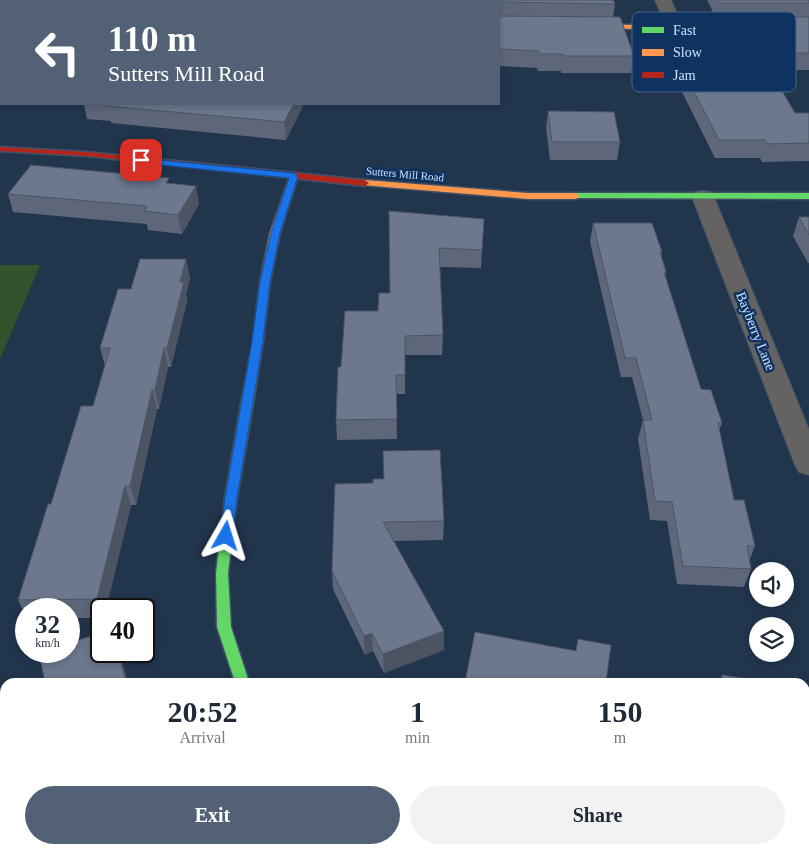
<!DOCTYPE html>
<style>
body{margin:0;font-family:"Times New Roman",serif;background:#f2f2f3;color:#1f2937;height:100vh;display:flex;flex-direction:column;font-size:19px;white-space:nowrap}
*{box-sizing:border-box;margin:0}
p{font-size:16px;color:#747a83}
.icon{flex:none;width:28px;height:28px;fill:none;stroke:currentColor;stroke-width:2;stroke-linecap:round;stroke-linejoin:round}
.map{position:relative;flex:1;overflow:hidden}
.panel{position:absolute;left:0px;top:678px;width:810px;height:176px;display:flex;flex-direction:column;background:#fff;border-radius:15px 15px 0 0;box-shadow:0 2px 8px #0003}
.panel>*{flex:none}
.banner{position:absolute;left:0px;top:0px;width:500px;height:105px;box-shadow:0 2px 8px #0003;background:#526175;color:#fff;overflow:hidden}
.tools{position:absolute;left:749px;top:562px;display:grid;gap:10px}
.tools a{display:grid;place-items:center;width:45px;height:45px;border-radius:50%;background:#fff;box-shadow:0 2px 8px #0003;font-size:25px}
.speed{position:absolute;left:15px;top:598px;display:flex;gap:10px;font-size:25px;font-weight:700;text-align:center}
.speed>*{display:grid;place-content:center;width:65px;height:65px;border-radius:50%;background:#fff;box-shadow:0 2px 8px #0003;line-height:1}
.speed small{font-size:12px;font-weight:400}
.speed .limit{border:2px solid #111;border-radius:8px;background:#fff;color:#111}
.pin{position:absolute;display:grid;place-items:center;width:42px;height:42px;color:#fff;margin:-21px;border-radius:10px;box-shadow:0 2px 8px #0006}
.me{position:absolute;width:55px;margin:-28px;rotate:6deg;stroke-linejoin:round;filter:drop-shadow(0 0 4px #0008)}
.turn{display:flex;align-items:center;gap:18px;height:105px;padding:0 25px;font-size:22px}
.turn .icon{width:65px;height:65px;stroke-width:2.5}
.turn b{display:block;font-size:35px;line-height:42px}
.eta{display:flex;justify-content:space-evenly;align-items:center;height:85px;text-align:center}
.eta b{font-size:30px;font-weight:700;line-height:35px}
.action{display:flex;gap:10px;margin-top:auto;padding:10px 25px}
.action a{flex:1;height:58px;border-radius:30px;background:#526175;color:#fff;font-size:20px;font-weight:700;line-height:58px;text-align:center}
.action a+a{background:#f2f2f3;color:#1f2937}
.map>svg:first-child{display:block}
.green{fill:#34522b}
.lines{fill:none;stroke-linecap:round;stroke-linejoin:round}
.street-casing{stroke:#405166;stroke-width:2}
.fast-casing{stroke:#405166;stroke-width:3}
.slow-casing{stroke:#405166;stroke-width:3}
.jam-casing{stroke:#405166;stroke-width:3}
.street{fill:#646361;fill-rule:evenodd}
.fast{fill:#63d668;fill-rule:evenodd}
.slow{fill:#ff974d;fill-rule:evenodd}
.jam{fill:#b3261e;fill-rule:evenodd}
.wall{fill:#5e677a}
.shaded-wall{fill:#4c5463}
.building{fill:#6d788e;stroke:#4c5463}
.route{fill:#1a73e8;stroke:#114b97}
.labels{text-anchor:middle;stroke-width:5;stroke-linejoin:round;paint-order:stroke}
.far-street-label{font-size:11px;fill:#cce1fe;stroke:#0e3360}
.street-label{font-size:14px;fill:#cce1fe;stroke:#0e3360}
.key{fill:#0e3360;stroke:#47678f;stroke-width:1}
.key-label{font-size:14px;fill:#cce1fe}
</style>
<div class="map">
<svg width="809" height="853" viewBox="0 0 809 853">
<rect width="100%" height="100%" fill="#21354d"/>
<path class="green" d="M0 265H40L0 359Z"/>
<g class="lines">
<g class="street-casing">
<g id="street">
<path d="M655 0H671L683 27 681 31H669Z"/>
<path d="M703 191 711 192 714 197 809 430V475L799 472 795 465 692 197 695 192Z"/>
<path d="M481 849H539L540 853H482Z"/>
</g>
</g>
<g class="fast-casing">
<g id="fast">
<path d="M576 193H809V199L573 198 572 196Z"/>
<path d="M247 400 253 404 237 498 228 573 231 627 249 682H235L217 627 216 573 225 498 241 404Z"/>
</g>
</g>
<g class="slow-casing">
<g id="slow">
<path d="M809 24V28L585 29 582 27 585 25Z"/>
<path d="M294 173 298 176 280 233 270 282 263 341 253 404 247 408 241 404 253 341 260 282 270 233 290 176Z"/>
<path d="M365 180 528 193H576L580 196 576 199H528L362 185V181Z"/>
</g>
</g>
<g class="jam-casing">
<path id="jam" d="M0 147 87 152 365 180 369 183 365 186 87 156 0 151Z"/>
</g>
<use href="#street" class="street"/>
<use href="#fast" class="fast"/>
<use href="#slow" class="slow"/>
<use href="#jam" class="jam"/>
</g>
<g class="wall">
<path d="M613 0 615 4 613 17 634 56 631 73H561V71H538L537 68 499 66V1Z"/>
<path d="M707 0H809V70H770L795 113H809V161L762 162 760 158H715L663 54 666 37 726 36 725 33 728 19 717 20Z"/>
<path d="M84 104H304L286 140 111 123V121L87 119Z"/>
<path d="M548 111 620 142 617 160H550L546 128Z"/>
<path d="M170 183 199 204 182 234 148 230 147 224 13 212 8 194Z"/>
<path d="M389 211 484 219 481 268 440 267 443 335 442 355H405V394H396L397 439 337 440 336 420 341 367 390 293Z"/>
<path d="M799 217H809V263H808L793 236Z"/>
<path d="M593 223 662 252 661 256 666 272 665 276 701 389 722 423 719 431 734 500 755 546 750 559 751 569 744 587 677 584 667 521 650 520 638 439 643 420 632 377H621L590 242Z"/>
<path d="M186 259 190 278 186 294 187 301 171 367H168L159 409H157L136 505H131L106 609H101V618H69V609H26V617L18 600 51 504 93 406 105 366 100 348 131 289Z"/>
<path d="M335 484 444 521 443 540 394 541 444 650 384 673 373 651 365 655 333 589 332 571Z"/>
<path d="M722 675 768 682H719Z"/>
</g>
<g class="shaded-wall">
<path d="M500 2 499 18V3Z"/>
<path d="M294 104H304L286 140 284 122Z"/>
<path d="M196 186 199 204 182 234 178 215Z"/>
<path d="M186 259 190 278 186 294 187 301 171 367 167 348 180 282Z"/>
<path d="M164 348 168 367 159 409 155 390Z"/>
<path d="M152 390 157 409 136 505 130 486Z"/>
<path d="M125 486 131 505 106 609H101V611L97 599Z"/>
<path d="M444 631V650L384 673 383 654Z"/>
<path d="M372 633 373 651 365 655 364 636Z"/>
<path d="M118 651H119L128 682H126Z"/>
</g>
<g class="building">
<path d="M135 0H613L615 4 500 2 499 3V1H134Z"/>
<path d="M719 0H809V3H721Z"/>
<path d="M499 14 500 16 620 17 634 56H563V54H539V51L499 49Z"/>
<path d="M728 17H809V53L760 54 795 113H809V143L767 144 765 140H719L666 37 739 36Z"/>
<path d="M109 104H294L284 122 108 106Z"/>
<path d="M548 111 614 112 620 142H552Z"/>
<path d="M31 165 169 178 166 183 196 186 178 215 144 211 147 206 8 194Z"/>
<path d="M389 211 484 219 482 250 439 248 443 335 405 336V375H396L397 419 336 420 338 367H341L345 311H378L379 293H390Z"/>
<path d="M799 217H809V235Z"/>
<path d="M593 223H652L662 252H660L666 272H664L701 389 711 390 722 423H718L734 500H744L755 546H747L751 569 683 566 672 502 655 501 643 420H652L636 358H625Z"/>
<path d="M140 259H186L180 282H184L167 348H164L155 390H152L130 486H125L97 599 18 600 48 504H51L81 406H93L110 348H100L118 289H131Z"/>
<path d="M440 450 444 521 383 522 444 631 383 654 372 633 364 636 332 571 335 484 373 483V479H384L383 451Z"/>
<path d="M475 632 576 651 578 639 611 645 606 682H465Z"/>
<path d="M101 633V651H118L126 682H45L39 653 45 651H69V643Z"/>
<path d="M722 675 768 682H723Z"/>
<path d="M79 849H202L206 853H81Z"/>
</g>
<path class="route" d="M138 158 294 173 298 176 280 233 270 282 263 341 237 498 233 536 231 539H222L220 536 225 498 252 341 260 282 271 233 289 178 141 163 138 162Z"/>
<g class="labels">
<g class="far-street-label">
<text transform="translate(405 174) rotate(5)" y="4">Sutters Mill Road</text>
</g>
<g class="street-label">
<text transform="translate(756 331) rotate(68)" y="5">Bayberry Lane</text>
</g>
</g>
<rect x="632" y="12" width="164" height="80" rx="8" class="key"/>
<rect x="642" y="27" width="22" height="6" fill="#63d668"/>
<rect x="642" y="49" width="22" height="7" fill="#ff974d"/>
<rect x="642" y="72" width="22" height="6" fill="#b3261e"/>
<g class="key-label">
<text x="673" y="35">Fast</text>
<text x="673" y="57">Slow</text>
<text x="673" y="80">Jam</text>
</g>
</svg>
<div class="tools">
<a><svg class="icon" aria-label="sound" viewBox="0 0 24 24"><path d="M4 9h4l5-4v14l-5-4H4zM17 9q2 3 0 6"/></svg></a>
<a><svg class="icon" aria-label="layers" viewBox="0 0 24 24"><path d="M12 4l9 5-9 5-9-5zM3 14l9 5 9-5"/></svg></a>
</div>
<div class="speed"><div>32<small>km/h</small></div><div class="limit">40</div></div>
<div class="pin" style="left:141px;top:160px;background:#d93025"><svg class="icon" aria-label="arrive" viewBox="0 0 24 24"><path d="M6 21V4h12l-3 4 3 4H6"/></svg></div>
<svg class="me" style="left:226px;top:536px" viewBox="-20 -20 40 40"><path d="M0-17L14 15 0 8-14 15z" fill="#1a73e8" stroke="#fff" stroke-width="4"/></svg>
<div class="banner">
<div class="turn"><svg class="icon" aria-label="left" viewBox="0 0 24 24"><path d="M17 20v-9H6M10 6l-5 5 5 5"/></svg><div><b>110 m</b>Sutters Mill Road</div></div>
</div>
<section class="panel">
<div class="eta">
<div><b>20:52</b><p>Arrival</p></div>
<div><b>1</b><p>min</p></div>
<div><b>150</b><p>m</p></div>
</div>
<div class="action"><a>Exit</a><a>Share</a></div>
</section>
</div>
